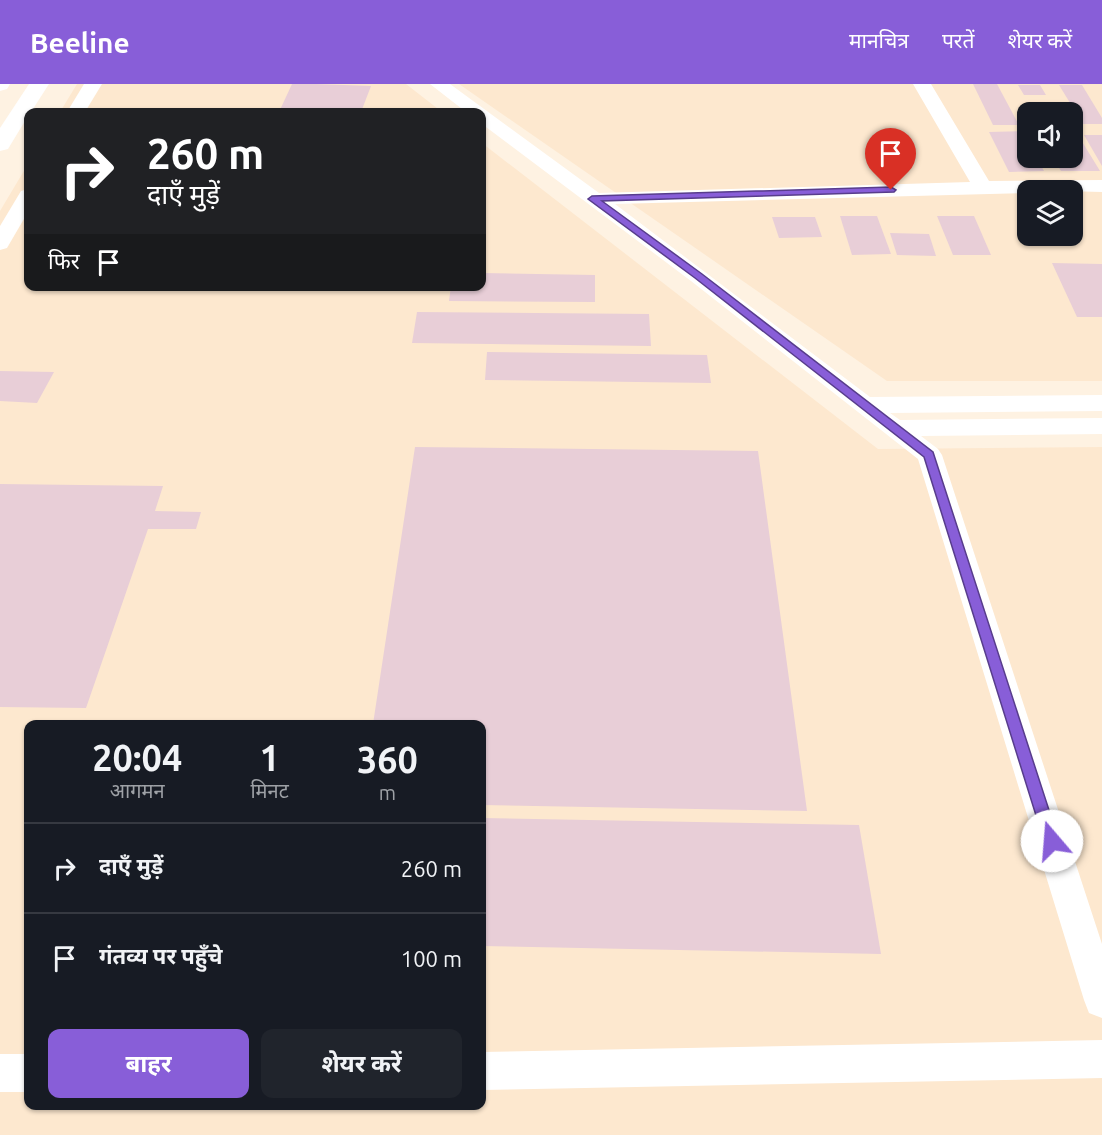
<!DOCTYPE html>
<html lang="hi">
<meta charset="utf-8">
<style>
body{margin:0;font-family:Ubuntu,"Noto Sans Devanagari",sans-serif;background:#20242c;color:#f1f3f6;height:100vh;display:flex;flex-direction:column;font-size:22px;white-space:nowrap}
*{box-sizing:border-box;margin:0}
p{font-size:20px;color:#9ea1a6}
.icon{flex:none;width:33px;height:33px;fill:none;stroke:currentColor;stroke-width:2;stroke-linecap:round;stroke-linejoin:round}
.map{position:relative;flex:1;overflow:hidden}
.details{position:absolute;left:24px;top:636px;width:462px;height:390px;display:flex;flex-direction:column;background:#171b24;border-radius:12px;box-shadow:0 2px 4px #0004}
.details>*{flex:none}
.hud{position:absolute;left:24px;top:24px;width:462px;height:183px;border-radius:12px;box-shadow:0 2px 4px #0004;background:#202124;color:#fff;overflow:hidden}
.buttons{position:absolute;left:1017px;top:18px;display:grid;gap:12px}
.buttons a{display:grid;place-items:center;width:66px;height:66px;border-radius:12px;background:#171b24;box-shadow:0 2px 4px #0004;font-size:30px}
.pin{position:absolute;display:grid;place-items:center;width:51px;height:51px;color:#fff;margin:-62px -26px;border-radius:50% 50% 50% 0;rotate:-45deg;box-shadow:0 0 6px #0007}
.pin .icon{rotate:45deg}
.me{position:absolute;width:66px;margin:-33px;rotate:342deg;stroke-linejoin:round;filter:drop-shadow(0 0 4px #0008)}
.turn{display:flex;align-items:center;gap:21px;height:126px;padding:0 24px;font-size:27px}
.turn .icon{width:78px;height:78px;stroke-width:2.5}
.turn b{display:block;font-size:42px;line-height:51px}
.then{display:flex;align-items:center;height:57px;padding:0 24px;background:#0003;gap:12px;font-size:22px}
.eta{display:flex;justify-content:space-evenly;align-items:center;height:102px;text-align:center}
.eta b{font-size:36px;font-weight:700;line-height:42px}
.primary-button{display:flex;gap:12px;margin-top:auto;padding:12px 24px}
.primary-button a{flex:1;height:69px;border-radius:12px;background:#885ed8;color:#fff;font-size:24px;font-weight:700;line-height:69px;text-align:center}
.primary-button a+a{background:#20242c;color:#f1f3f6}
ul{padding:0;list-style:none}
li{display:flex;align-items:center;gap:18px;height:90px;padding:0 24px;border-top:2px solid #363941}
li div{flex:1}
li b{display:block;font-size:22px}
li em{font-style:normal}
header{display:flex;align-items:center;gap:36px;box-sizing:border-box;height:84px;padding:0 30px;background:#885ed8;color:#fff}
header strong{font-size:28px}
nav{display:flex;gap:33px;margin-inline-start:auto;font-size:21px}
.map>svg:first-child{display:block}
.built{fill:#fde8cf;fill-rule:evenodd}
.building{fill:#e8ced7}
.lines{fill:none;stroke-linecap:round;stroke-linejoin:round}
.minor{fill:#fff;fill-rule:evenodd}
.tertiary{fill:#fff;fill-rule:evenodd}
.route{fill:#885ed8;stroke:#583d8c;stroke-width:1.5}
</style>
<header>
<strong>Beeline</strong>
<nav><a>मानचित्र</a><a>परतें</a><a>शेयर करें</a></nav>
</header>
<div class="map">
<svg width="1102" height="1051" viewBox="0 0 1102 1051">
<rect width="100%" height="100%" fill="#fef2e2"/>
<g class="built">
<path d="M77 0H406L442 28H60Z"/>
<path d="M459 0H1102V297H887ZM1028 28H1072V74H1028ZM1028 106H1072V152H1028Z"/>
<path d="M482 59 878 365 1102 363V1051H0V127L28 80V202H482ZM28 640H482V1022H28Z"/>
</g>
<g class="building">
<path d="M292 0H316L371 2 361 28H279Z"/>
<path d="M973 0H997L1019 41H993Z"/>
<path d="M1018 1H1040L1046 11H1024Z"/>
<path d="M1059 1H1082L1102 34V40H1083Z"/>
<path d="M1023 47 1028 57V74H1037L1044 87 1009 88 989 48Z"/>
<path d="M1072 51H1078L1100 87H1061L1053 74H1072Z"/>
<path d="M1084 51H1102V82Z"/>
<path d="M840 132H877L891 170 852 171Z"/>
<path d="M937 132H974L991 171H953Z"/>
<path d="M772 133H815L822 153 779 154Z"/>
<path d="M890 149 929 150 936 172 897 171Z"/>
<path d="M1052 179 1102 180V233H1077Z"/>
<path d="M482 189 595 191V218L449 217 451 202H482Z"/>
<path d="M417 228 649 230 651 262 412 259Z"/>
<path d="M487 268 707 271 711 299 485 296Z"/>
<path d="M0 287 54 288 37 319 0 317Z"/>
<path d="M415 363 758 367 807 727 482 721V640H373Z"/>
<path d="M0 400 163 402 155 427 201 428 196 445H148L86 624 0 623Z"/>
<path d="M482 734 859 741 881 870 482 862Z"/>
</g>
<g class="lines">
<g class="minor">
<path d="M84 0H102L85 28H67Z"/>
<path d="M430 0H450L599 109 970 98 913 0H931L989 97 1102 96V108L1028 106V109L615 120 870 313 1102 311V327L890 329 900 336 1102 334V350L921 352 938 365 942 371 1102 860V934L1089 929 1084 916 918 375 691 197 482 40V28H466Z"/>
<path d="M28 105V128L7 164 0 166V142L21 107Z"/>
<path d="M1102 956V994L482 1006V968Z"/>
<rect x="0" y="970" width="28" height="38"/>
</g>
<g class="tertiary">
<path d="M0 0H10L7 5 0 7Z"/>
<path d="M29 0H49L31 28H28V32L8 65 0 67V44Z"/>
</g>
</g>
<path class="route" d="M891 103 896 106 894 108 602 117 702 190 933 368 1059 757 1057 762 1052 764 1046 762 1044 757 924 373 695 194 588 115 592 112Z"/>
</svg>
<div class="buttons">
<a><svg class="icon" aria-label="sound" viewBox="0 0 24 24"><path d="M4 9h4l5-4v14l-5-4H4zM17 9q2 3 0 6"/></svg></a>
<a><svg class="icon" aria-label="layers" viewBox="0 0 24 24"><path d="M12 4l9 5-9 5-9-5zM3 14l9 5 9-5"/></svg></a>
</div>
<div class="pin" style="left:891px;top:106px;background:#d93025"><svg class="icon" aria-label="arrive" viewBox="0 0 24 24"><path d="M6 21V4h12l-3 4 3 4H6"/></svg></div>
<svg class="me" style="left:1052px;top:757px" viewBox="-20 -20 40 40"><circle r="19" fill="#fff"/><path d="M0-13L10 11 0 6-10 11z" fill="#885ed8"/></svg>
<div class="hud">
<div class="turn"><svg class="icon" aria-label="right" viewBox="0 0 24 24"><path d="M7 20v-9h11M14 6l5 5-5 5"/></svg><div><b>260 m</b>दाएँ मुड़ें</div></div>
<div class="then">फिर<svg class="icon" aria-label="arrive" viewBox="0 0 24 24"><path d="M6 21V4h12l-3 4 3 4H6"/></svg></div>
</div>
<section class="details">
<div class="eta">
<div><b>20:04</b><p>आगमन</p></div>
<div><b>1</b><p>मिनट</p></div>
<div><b>360</b><p>m</p></div>
</div>
<ul>
<li><svg class="icon" aria-label="right" viewBox="0 0 24 24"><path d="M7 20v-9h11M14 6l5 5-5 5"/></svg><div><b>दाएँ मुड़ें</b></div><em>260 m</em></li>
<li><svg class="icon" aria-label="arrive" viewBox="0 0 24 24"><path d="M6 21V4h12l-3 4 3 4H6"/></svg><div><b>गंतव्य पर पहुँचे</b></div><em>100 m</em></li>
</ul>
<div class="primary-button"><a>बाहर</a><a>शेयर करें</a></div>
</section>
</div>
